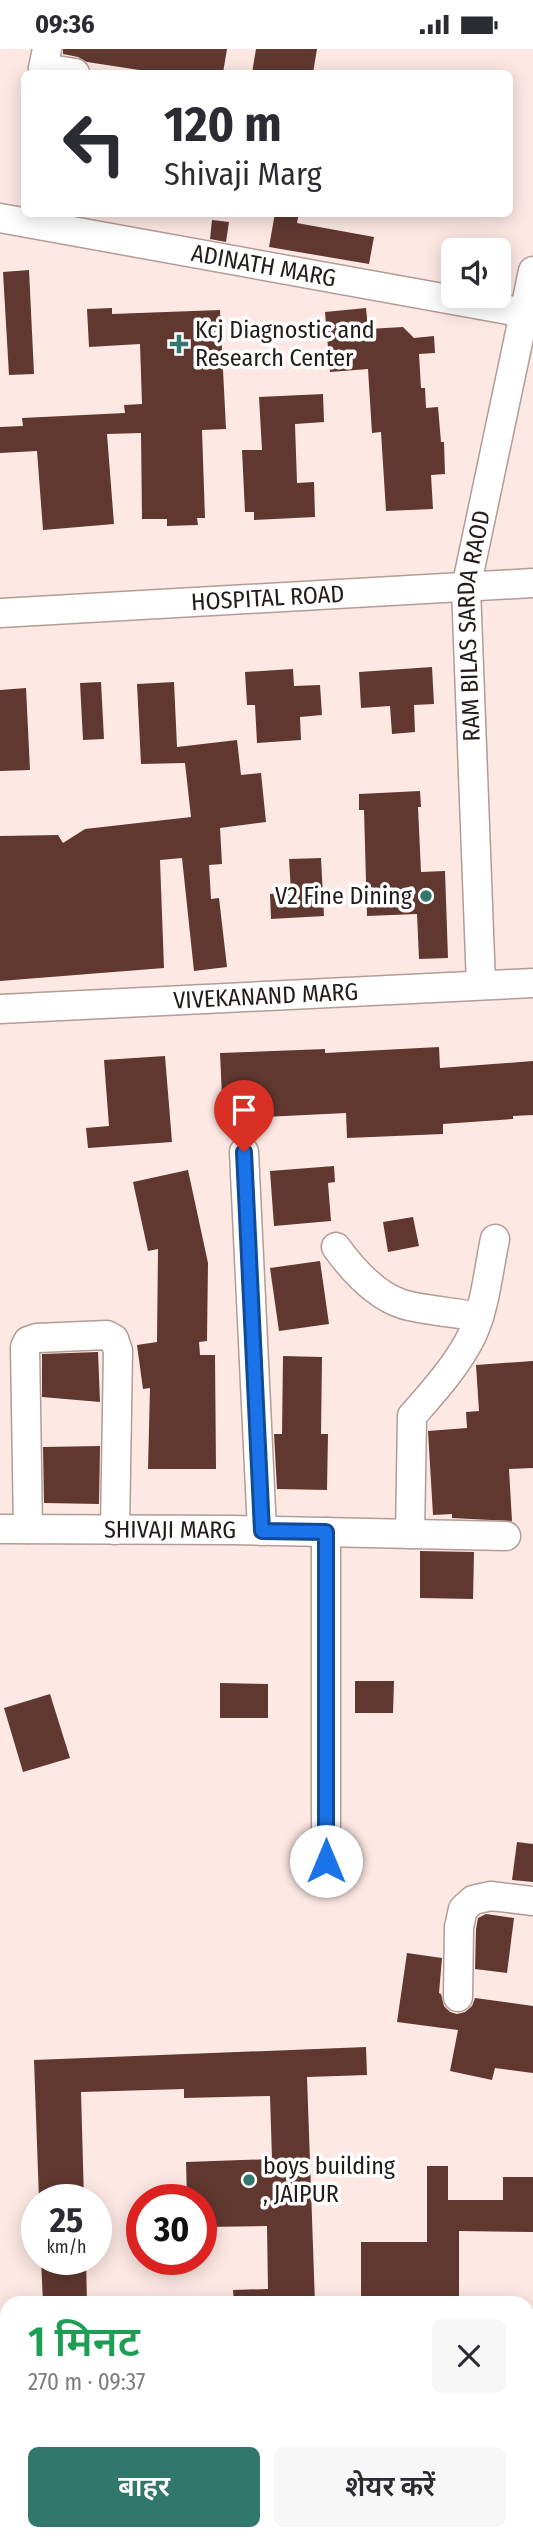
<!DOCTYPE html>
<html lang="hi">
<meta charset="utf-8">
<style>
body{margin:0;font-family:"Fira Sans Condensed","Noto Sans Devanagari",sans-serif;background:#f7f7f7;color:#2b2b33;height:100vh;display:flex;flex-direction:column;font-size:26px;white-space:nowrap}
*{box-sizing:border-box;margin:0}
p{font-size:23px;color:#7c7c81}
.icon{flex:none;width:38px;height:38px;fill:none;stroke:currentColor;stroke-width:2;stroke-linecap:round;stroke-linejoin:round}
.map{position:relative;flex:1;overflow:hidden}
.panel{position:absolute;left:0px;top:2247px;width:534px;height:245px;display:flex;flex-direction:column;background:#fff;border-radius:21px 21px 0 0;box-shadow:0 4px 18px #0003}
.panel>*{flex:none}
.guide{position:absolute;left:21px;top:21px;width:492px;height:147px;border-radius:10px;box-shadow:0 4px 18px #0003;background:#fff;color:#2b2b33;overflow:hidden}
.tools{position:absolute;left:441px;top:189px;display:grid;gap:14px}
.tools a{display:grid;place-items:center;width:70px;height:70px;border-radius:10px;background:#fff;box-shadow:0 4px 18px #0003;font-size:35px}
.speed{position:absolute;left:21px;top:2135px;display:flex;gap:14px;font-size:35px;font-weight:700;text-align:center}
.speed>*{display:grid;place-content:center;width:91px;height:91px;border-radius:50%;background:#fff;box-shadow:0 4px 18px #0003;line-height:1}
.speed small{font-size:18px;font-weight:400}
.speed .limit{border:10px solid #d22;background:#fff;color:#111}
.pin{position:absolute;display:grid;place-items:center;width:60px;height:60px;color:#fff;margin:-72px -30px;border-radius:50% 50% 50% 0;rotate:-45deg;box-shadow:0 0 7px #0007}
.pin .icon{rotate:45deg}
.me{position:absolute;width:77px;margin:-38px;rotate:0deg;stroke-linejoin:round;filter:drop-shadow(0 0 5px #0008)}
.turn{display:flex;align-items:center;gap:24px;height:147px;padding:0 28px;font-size:32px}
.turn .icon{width:91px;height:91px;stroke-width:2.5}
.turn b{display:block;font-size:49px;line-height:60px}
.round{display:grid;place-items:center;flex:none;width:74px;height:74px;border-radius:10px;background:#f7f7f7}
.overview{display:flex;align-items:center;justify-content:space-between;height:119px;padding:0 28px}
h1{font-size:42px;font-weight:600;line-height:52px;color:#1e9e55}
.button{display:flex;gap:14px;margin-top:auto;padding:14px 28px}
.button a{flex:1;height:80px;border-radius:10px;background:#32776c;color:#fff;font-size:28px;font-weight:600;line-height:80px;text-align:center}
.button a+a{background:#f7f7f7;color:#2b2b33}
.status{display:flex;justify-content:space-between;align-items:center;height:49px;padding:0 35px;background:#fff;direction:ltr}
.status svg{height:19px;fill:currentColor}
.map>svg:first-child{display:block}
.building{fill:#603830}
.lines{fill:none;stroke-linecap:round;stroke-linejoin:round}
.minor-casing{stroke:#b39b96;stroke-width:31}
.major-casing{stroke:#cfcdcd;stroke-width:38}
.minor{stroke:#fff;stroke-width:28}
.major{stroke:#fbd3cb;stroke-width:35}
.route-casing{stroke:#114b97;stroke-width:18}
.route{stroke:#1a73e8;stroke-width:12}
.poi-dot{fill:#32776c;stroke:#fff;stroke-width:2.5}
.labels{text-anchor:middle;stroke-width:7;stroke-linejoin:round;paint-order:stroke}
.street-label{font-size:24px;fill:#251c1a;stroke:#fff}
.poi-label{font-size:24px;fill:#251c1a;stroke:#fff;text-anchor:start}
</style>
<div class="status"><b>09:36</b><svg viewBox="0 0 49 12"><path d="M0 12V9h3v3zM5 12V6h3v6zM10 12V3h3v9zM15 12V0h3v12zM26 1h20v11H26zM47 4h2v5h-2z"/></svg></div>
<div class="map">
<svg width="533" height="2492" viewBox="0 0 533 2492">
<rect width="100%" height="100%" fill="#fde8e3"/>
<g class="building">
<path d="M63 0H227L223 24H159L87 13 78 8 63 5Z"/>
<path d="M256 0H317L313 24H252Z"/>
<path d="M275 164H299L297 174 374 188 369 215 269 198Z"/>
<path d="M212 171 229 173 226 193 210 190Z"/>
<path d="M29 221 34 325 9 326 3 223Z"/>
<path d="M112 259V265L220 261 226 380 202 381 205 469H197L198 476 167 477V470H142L141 384 107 385 114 475 43 481 37 402 0 404V378L23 377 22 369 125 364 124 356 142 355 140 295 89 298 87 260Z"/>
<path d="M366 259 368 280 403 278 414 289 434 287 435 304 419 305 421 339H425L426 359 438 358 441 393H444L445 425 431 426 433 460 386 462 381 383 372 384 368 320 330 323 325 263Z"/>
<path d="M323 345 324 373 295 375 297 434 314 433 315 468 254 471V463H245L242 401H262L259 348Z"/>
<path d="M432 618 434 655 414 656 415 683 392 685 390 657 361 659 359 623Z"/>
<path d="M293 620 294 637 320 636 322 666 300 668 301 691 257 694 255 656H247L245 623Z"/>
<path d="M101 633 104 690 83 691 80 634Z"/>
<path d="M174 633 177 698 237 691 241 726 261 724 266 773 220 779 222 815 209 816 211 850 219 849 227 918 194 922 182 809 160 811 164 919 0 932V787L58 786 63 794 85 780 191 768 185 714 141 715 137 635Z"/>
<path d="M26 639 30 721 0 722V641Z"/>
<path d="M420 742 421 758H418L421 823 445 822 448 909 419 910 417 865 367 867 364 761H359V745Z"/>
<path d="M321 809 324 867 271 870 270 845 291 843 289 810Z"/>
<path d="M439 998 440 1019 533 1012V1066L513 1067V1070L443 1075V1085L347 1089 346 1064 223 1070 220 1004 325 1000V1004Z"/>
<path d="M165 1007 172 1093 88 1099 86 1079 109 1077 104 1011Z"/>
<path d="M334 1117 335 1133 328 1134 331 1172 274 1177 270 1122Z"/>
<path d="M188 1121 208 1214 207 1292 199 1293 200 1306H215L216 1420H148L150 1339 143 1340 137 1296 157 1293 158 1200 148 1202 133 1133Z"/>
<path d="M413 1168 419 1197 388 1203 383 1173Z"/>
<path d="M320 1212 329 1275 279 1282 270 1219Z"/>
<path d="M98 1303 100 1353 42 1348V1305Z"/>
<path d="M283 1307 322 1308 321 1385H328L327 1441 277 1440 274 1385H282Z"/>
<path d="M533 1312V1419L509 1420 512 1472 452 1469V1465L433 1466 428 1382 467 1379 466 1363 479 1362 476 1316Z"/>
<path d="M100 1397 99 1455 44 1454 43 1398Z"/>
<path d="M420 1502 474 1503 473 1550 420 1549Z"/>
<path d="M355 1632H394L393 1664H355Z"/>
<path d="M220 1634 268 1635V1669H220Z"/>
<path d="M50 1645 70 1709 23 1723 4 1659Z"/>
<path d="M517 1793 533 1795V1833L512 1831Z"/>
<path d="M486 1865 514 1869 507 1924 475 1920 476 1880 478 1869Z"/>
<path d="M407 1904 442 1909 439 1944 441 1945 444 1957 450 1963 457 1965 465 1963 472 1957 475 1949 533 1957V2024L495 2019 492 2031 450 2022 458 1981 397 1973Z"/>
<path d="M366 1998 367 2026 307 2028 315 2254H234L233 2241 268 2240 267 2177 201 2178V2151H187L186 2113 272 2110 270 2047 184 2049V2040L81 2043 84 2151H39L34 2011Z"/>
<path d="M427 2117H448V2151H503V2128H533V2183L459 2182V2254H361V2193H427Z"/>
<path d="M41 2210H86L87 2254H43Z"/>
</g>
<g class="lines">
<g class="minor-casing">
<g id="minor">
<path d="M47 0 43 19 75 24"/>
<path id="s1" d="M0 169 525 264"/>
<path id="s2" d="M0 564 533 534"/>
<path id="s3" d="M481 936 466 539 533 222"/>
<path id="s4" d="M0 960 533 934"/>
<path d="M244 1103 262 1482"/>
<path d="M336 1198C352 1220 375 1246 402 1255 426 1262 454 1263 479 1268"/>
<path id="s5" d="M0 1480 233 1481 506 1487"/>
<path d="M28 1480 25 1298 28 1292 37 1289 107 1286 114 1290 118 1302 115 1481"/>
<path d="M410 1485 412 1367C432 1344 453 1321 468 1294 485 1264 488 1223 495 1190"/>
<path d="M326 1812V1483"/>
<path d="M458 1948 459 1878 463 1860 473 1851 491 1847 533 1852"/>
<path d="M527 2420H533"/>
</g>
</g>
<g class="major-casing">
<path id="major" d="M0 2423 7 2427"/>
</g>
<use href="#minor" class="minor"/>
<use href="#major" class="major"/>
</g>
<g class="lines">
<g class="route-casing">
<path id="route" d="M244 1103 262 1482 326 1483V1812"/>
</g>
<use href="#route" class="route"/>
</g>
<g class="poi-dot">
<path d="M175.5 284.5h7v7h7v7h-7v7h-7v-7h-7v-7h7z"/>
<circle cx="426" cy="847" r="7"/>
<circle cx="249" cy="2131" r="7"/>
</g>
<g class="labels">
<g class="street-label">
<text dy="8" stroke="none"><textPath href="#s1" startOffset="268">ADINATH MARG</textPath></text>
<text dy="8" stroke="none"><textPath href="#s2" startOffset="268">HOSPITAL ROAD</textPath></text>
<text dy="8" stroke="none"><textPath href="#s3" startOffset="360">RAM BILAS SARDA RAOD</textPath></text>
<text dy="8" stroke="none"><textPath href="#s4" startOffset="266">VIVEKANAND MARG</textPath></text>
<text dy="8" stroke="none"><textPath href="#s5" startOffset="170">SHIVAJI MARG</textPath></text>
</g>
<g class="poi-label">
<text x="195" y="289">Kcj Diagnostic and<tspan x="195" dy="28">Research Center</tspan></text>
<text x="412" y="855" text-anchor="end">V2 Fine Dining</text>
<text x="263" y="2125">boys building<tspan x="263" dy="28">, JAIPUR</tspan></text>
</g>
</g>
</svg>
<div class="tools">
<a><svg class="icon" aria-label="sound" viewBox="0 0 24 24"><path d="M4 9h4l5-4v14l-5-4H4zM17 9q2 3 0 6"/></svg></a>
</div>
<div class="speed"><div>25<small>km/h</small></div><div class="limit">30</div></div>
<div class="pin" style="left:244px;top:1103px;background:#d93025"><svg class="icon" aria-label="arrive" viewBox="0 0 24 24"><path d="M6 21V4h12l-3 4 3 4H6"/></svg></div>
<svg class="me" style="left:326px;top:1812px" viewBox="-20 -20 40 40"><circle r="19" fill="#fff"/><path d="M0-13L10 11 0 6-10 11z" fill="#1a73e8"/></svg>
<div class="guide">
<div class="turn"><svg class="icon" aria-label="left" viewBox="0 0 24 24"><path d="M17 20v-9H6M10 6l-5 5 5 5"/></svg><div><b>120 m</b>Shivaji Marg</div></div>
</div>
<section class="panel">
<div class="overview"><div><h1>1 मिनट</h1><p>270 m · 09:37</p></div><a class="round"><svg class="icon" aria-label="close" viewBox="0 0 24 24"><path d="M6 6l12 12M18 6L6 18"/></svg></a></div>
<div class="button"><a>बाहर</a><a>शेयर करें</a></div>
</section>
</div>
